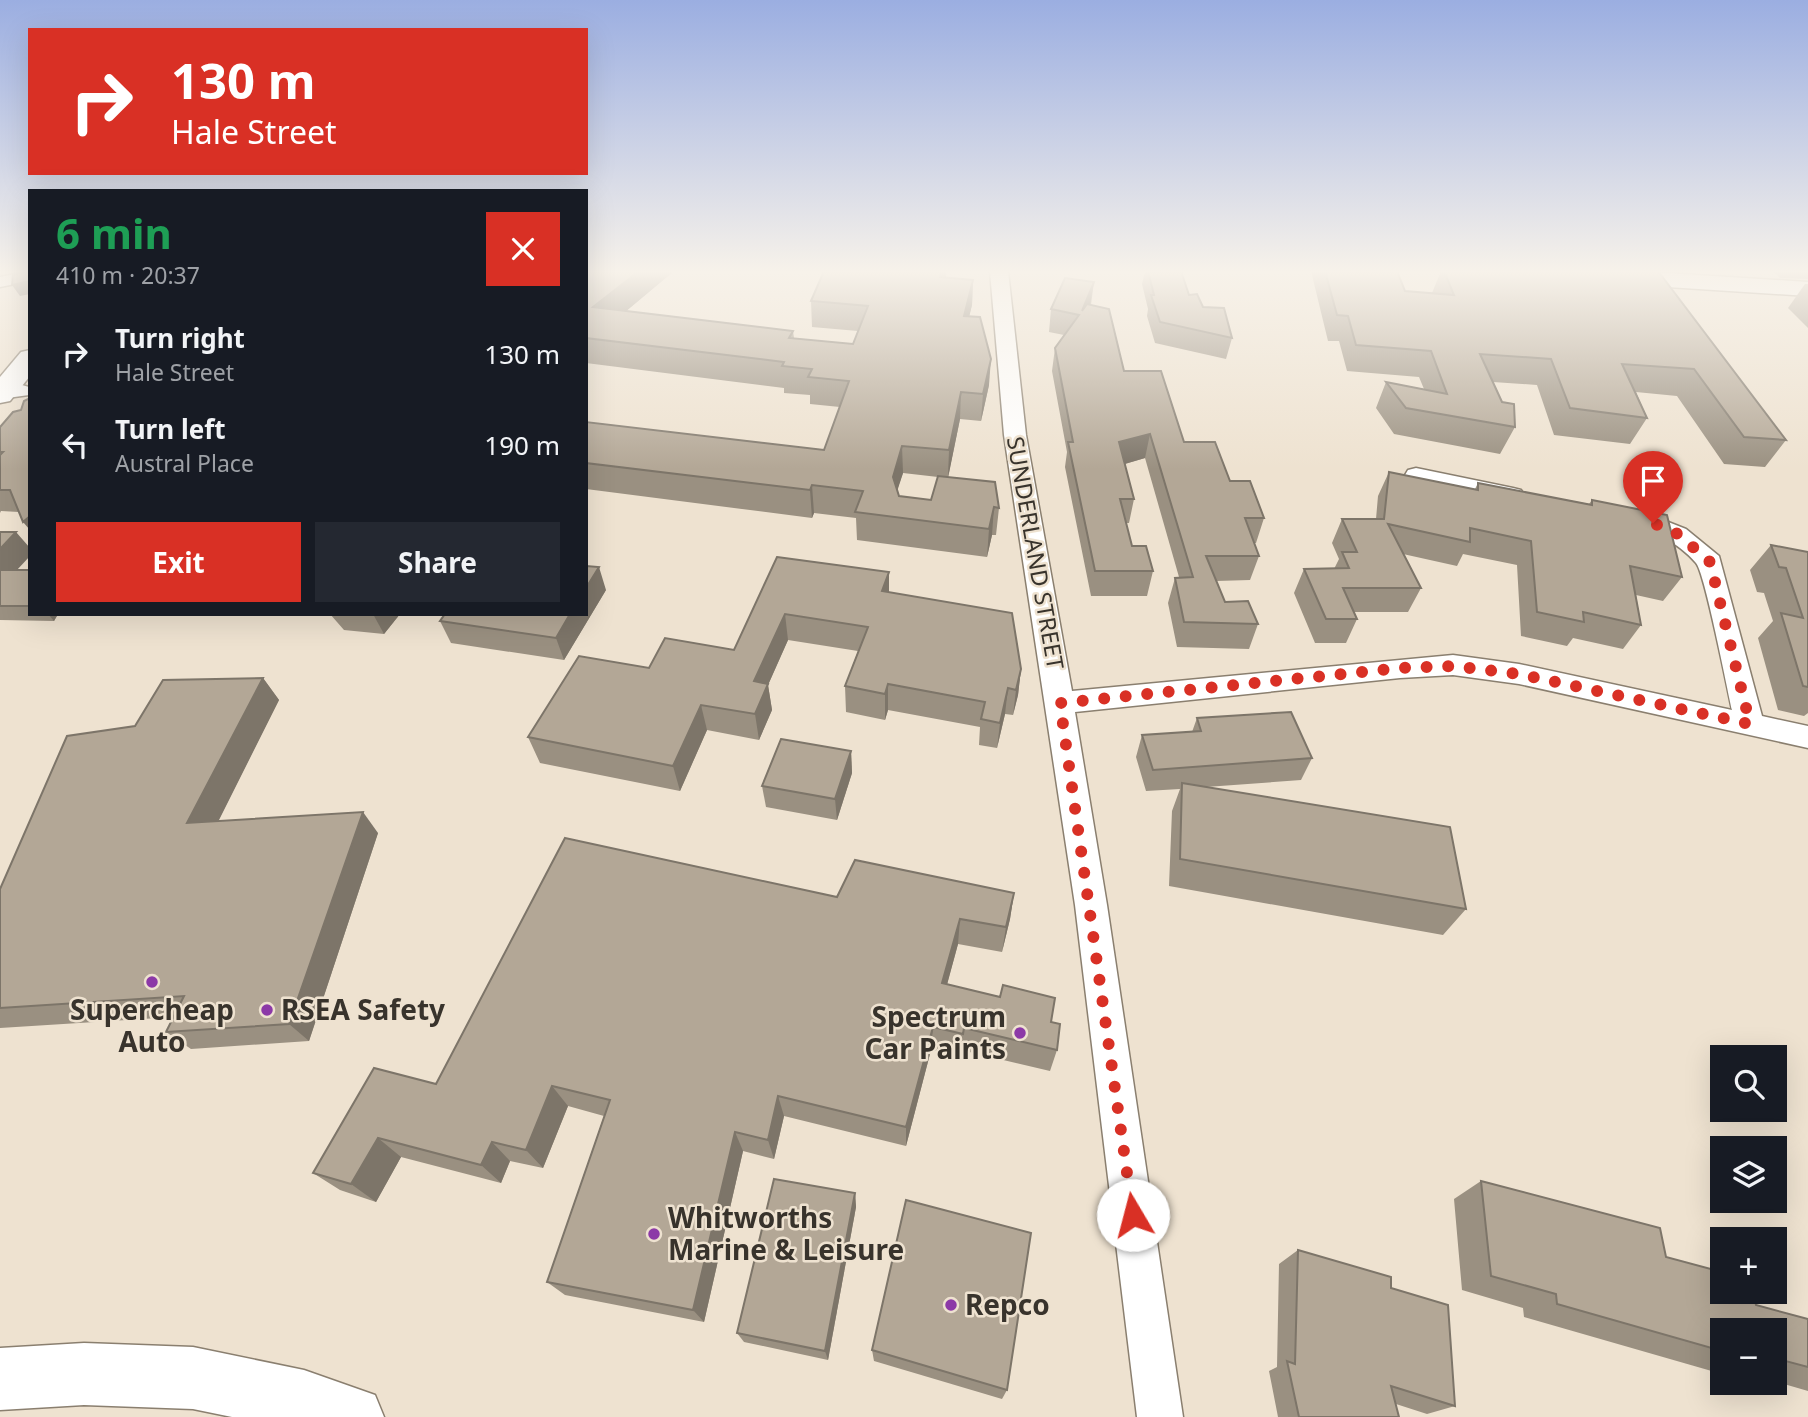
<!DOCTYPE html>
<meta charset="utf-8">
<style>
body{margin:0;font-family:"Noto Sans",sans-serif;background:#242831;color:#f1f3f6;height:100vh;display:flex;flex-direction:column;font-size:26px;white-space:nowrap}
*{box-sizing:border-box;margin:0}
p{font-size:23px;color:#9ea1a6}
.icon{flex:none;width:38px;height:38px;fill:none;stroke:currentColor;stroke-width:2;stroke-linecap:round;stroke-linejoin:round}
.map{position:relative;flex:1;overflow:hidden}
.sheet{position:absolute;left:28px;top:189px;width:560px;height:427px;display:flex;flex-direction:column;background:#171b24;border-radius:0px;box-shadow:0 7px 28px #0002}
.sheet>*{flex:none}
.top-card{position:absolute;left:28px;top:28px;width:560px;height:147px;border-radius:0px;box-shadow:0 7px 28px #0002;background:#d93025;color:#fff;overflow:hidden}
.buttons{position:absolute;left:1710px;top:1045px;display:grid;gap:14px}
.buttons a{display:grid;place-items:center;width:77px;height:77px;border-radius:0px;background:#171b24;box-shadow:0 7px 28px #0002;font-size:35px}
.pin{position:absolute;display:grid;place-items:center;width:60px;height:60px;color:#fff;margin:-72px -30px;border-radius:50% 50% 50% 0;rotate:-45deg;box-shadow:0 0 7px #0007}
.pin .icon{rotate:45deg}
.me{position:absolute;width:77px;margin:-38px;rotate:352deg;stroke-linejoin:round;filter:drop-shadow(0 0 5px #0008)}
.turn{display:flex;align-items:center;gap:24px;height:147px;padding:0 28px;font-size:32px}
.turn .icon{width:91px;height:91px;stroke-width:2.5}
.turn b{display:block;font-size:49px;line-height:60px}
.round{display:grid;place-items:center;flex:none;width:74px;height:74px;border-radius:0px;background:#242831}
.headline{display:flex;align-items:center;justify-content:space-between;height:119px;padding:0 28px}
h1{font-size:42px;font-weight:700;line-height:52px;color:#1e9e55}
.button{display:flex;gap:14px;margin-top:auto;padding:14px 28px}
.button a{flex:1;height:80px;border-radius:0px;background:#d93025;color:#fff;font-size:28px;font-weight:700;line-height:80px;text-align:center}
.button a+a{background:#242831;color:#f1f3f6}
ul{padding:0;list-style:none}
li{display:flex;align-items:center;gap:21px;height:91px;padding:0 28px}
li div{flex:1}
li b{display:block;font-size:26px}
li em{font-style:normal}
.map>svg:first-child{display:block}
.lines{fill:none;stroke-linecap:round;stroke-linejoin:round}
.street-casing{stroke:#8a7f6f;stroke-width:3}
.secondary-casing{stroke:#8a7f6f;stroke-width:3}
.street{fill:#fff;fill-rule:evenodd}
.secondary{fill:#fff;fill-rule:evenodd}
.wall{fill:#9a9081;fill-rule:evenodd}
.shaded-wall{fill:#7d7569}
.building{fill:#b3a796;stroke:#7d7569;stroke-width:2}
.route{stroke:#d93025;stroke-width:12;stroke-dasharray:0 21.6}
.poi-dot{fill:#8c39a7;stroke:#eee2d0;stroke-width:2.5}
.labels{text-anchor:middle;stroke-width:5;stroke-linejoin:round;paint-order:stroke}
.street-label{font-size:23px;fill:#38332c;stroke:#eee2d0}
.near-poi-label{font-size:28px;font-weight:bold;fill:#38332c;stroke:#eee2d0;text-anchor:start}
</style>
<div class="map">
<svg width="1808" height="1417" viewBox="0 0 1808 1417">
<rect width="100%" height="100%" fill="#eee2d0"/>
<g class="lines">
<g class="street-casing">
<g id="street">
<path d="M30 271V281L0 287V277Z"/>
<path d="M990 271H1008L1026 435 1072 691 1453 655 1519 664 1732 710C1727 688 1705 573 1696 563 1677 541 1654 532 1627 525L1623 520 1627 515 1635 513 1653 516 1686 529 1719 556 1762 716 1808 726V748L1519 684 1453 675 1400 678 1075 712 1107 905 1183 1417H1137L1075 905 1004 435Z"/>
<path d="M22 385 29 387V395L0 399V387Z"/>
<path d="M1416 468 1513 488 1521 490 1524 495 1521 500 1513 502 1408 480 1405 475 1408 470Z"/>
</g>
</g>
<g class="secondary-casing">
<g id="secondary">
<path d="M1516 271H1634L1808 282V296L1528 278 1520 276Z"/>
<path d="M30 350V376L10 401 0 403V377L21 352Z"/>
<path d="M84 1343 193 1347 304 1370 375 1395 384 1417H232L193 1409 84 1405 0 1410V1348Z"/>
</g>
</g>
<use href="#street" class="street"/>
<use href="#secondary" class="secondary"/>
</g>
<g class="wall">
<path d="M586 271H674L626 311 793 331 794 338 853 344 858 331 812 327 811 301 824 271H946V277L973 280 972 305 969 316 989 385 981 421 960 419 948 477 999 508 996 535H992L987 557 857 540 856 518 814 513 812 518 586 489V422L824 450 840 407 810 404V395L784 393V388L586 363ZM903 473 938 477 931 500 899 496 897 490Z"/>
<path d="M1145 271H1181L1189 295 1203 307 1232 338 1226 359 1155 343 1147 316 1148 309 1142 284Z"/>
<path d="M1311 271H1397L1405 291 1432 293 1441 271H1658L1786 440 1765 467 1724 464 1677 396 1636 392 1647 418 1630 444 1554 435 1537 385 1493 382 1515 427 1500 454 1394 434 1376 408 1386 382 1424 389 1419 377 1347 371 1339 341H1328Z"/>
<path d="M1773 271H1808V279L1780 278Z"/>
<path d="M1094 282 1091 305 1124 371 1184 442 1230 481 1264 518 1256 543H1254L1259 556 1250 580 1216 581 1225 602 1258 624 1249 649 1177 647 1168 603 1175 578 1179 577 1145 458 1125 464 1134 499 1129 523H1126L1132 546 1153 571 1147 596H1091L1065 467 1067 452 1052 371 1055 348 1064 335 1049 332 1051 309Z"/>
<path d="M1805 284H1808V328L1788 308Z"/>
<path d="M0 427 19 512 1 511 0 513Z"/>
<path d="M1389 472 1475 489 1478 483 1589 504 1592 500 1682 577 1663 601 1636 595 1641 625 1623 649 1573 638 1567 646 1521 636 1517 565 1463 554 1457 566 1403 554 1421 588 1408 612H1354L1357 619 1346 643H1315L1294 593 1304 569H1334L1339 559 1332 543 1342 519H1376L1378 496Z"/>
<path d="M0 532 16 570H30V614H58L54 621 0 620Z"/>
<path d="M1771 545 1808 552V713L1804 716 1778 710 1758 638 1773 621 1764 593 1757 592 1750 570Z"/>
<path d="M777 557 889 572V592L1021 669 1018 695 1013 715 1005 714 997 748 979 745 980 727 888 710 885 720 846 712 845 686 858 651 788 640 768 685 772 710 759 740 707 730 680 791 540 763 528 737 734 650Z"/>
<path d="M606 590 564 660 451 643 440 621Z"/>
<path d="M330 614H400L384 634 344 630Z"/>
<path d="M263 678 279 700 218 821 378 833 309 1041 191 1049 166 1032 174 1017 0 1028V889L135 726Z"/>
<path d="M1197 718 1312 758 1301 780 1206 787 1466 909 1443 935 1169 886 1172 811 1180 789 1146 791 1136 757 1142 735 1192 732Z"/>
<path d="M851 751 852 773 837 820 766 807 762 786Z"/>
<path d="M1014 893 1010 919 1002 952 958 944 947 984 1051 1022 1057 1050 1050 1071 961 1050 960 1056 931 1050 906 1146 784 1116 774 1159 743 1151 704 1322 565 1295 547 1282 604 1116 568 1106 543 1168 510 1161 501 1183 401 1157 376 1202 340 1190 313 1173 436 1084 837 897Z"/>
<path d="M1481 1181 1666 1257 1756 1305 1808 1319V1391L1774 1381V1330H1722V1374L1524 1317 1523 1308 1462 1290 1454 1199Z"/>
<path d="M855 1193 856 1207 828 1360 744 1342 737 1333Z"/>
<path d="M1298 1250 1391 1288 1455 1406 1427 1414 1396 1404 1399 1417H1278L1269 1371 1277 1367 1279 1264Z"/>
<path d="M872 1350 1007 1390 1002 1399 874 1361Z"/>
</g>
<g class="shaded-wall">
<path d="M639 271H674L600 333 593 307Z"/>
<path d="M941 271H946V278L940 277Z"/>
<path d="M973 280 972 305 963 342 964 316Z"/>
<path d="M30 281V294L20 296 12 285Z"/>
<path d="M1094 282 1090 305 1082 311Z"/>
<path d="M991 359 989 385 981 421 983 394Z"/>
<path d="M961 392 960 419 948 478 949 450Z"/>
<path d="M1150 434 1145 458 1114 467 1119 442Z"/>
<path d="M902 446 903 473 893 504V477Z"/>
<path d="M812 485 814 513 812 518 810 490Z"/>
<path d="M994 507 992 535 987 557 989 529Z"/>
<path d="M30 516V530L23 522Z"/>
<path d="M16 532 30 548V556L3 585 0 582V549Z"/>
<path d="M599 567 606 590 564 660 556 638 570 614H586V588Z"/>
<path d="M889 572V598L882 591Z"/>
<path d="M48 614H58L54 621Z"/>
<path d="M373 614H400L384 634Z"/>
<path d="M785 614 788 640 768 685 772 710 759 740 755 714 754 681Z"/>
<path d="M1021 669 1018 695 1013 715 1016 690Z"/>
<path d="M263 678 279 700 207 844 187 823Z"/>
<path d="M888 684V710L885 720V694Z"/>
<path d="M1008 688 1005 714 997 748 1000 723Z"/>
<path d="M701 705 707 730 680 791 673 766Z"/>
<path d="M851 751 852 773 837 820 835 799Z"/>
<path d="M363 812 378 833 309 1041 289 1024Z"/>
<path d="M1014 893 1010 919 1002 952 1006 927Z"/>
<path d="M960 919 958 944 941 1007 942 983Z"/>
<path d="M933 1027 931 1050 906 1146V1127Z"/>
<path d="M552 1086 568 1106 543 1168 526 1150Z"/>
<path d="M778 1096 784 1116 774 1159 768 1140Z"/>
<path d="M735 1132 743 1151 704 1322 693 1310Z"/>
<path d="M378 1138 401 1157 376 1202 351 1184Z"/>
<path d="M492 1142 510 1161 501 1183 481 1165Z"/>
<path d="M855 1193 856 1207 828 1360 825 1351Z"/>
</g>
<g class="building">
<path d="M24 271H30V281L12 285 13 275Z"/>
<path d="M586 271H639L593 307 793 331 789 338 853 344 868 306 811 301 824 271H941L940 277 973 280 964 316 980 317 991 359 983 394 961 392 949 450 902 446 893 477 899 496 931 500 938 476 995 482 999 508 994 507 989 529 855 512 863 491 812 485 810 490 586 463V422L824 450 849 381 808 377 812 369 782 366 784 362 586 338Z"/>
<path d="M1148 271H1181L1189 295 1197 294 1203 307 1224 308 1232 338 1160 322 1151 295H1154Z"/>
<path d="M1325 271H1397L1405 291 1454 295 1444 271H1658L1786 440 1744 437 1694 369 1622 364 1647 418 1570 408 1551 359 1480 354 1502 402 1514 404 1515 427 1406 408 1386 382 1447 394 1431 351 1356 345 1348 316 1337 315Z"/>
<path d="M1065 278 1094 282 1082 311 1087 304 1109 309 1124 371H1161L1184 442H1215L1230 481H1250L1264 518H1245L1259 556H1206L1225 602 1248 601 1258 624 1184 622 1175 578 1193 577 1150 434 1119 442 1134 499H1120L1132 546H1146L1153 571H1095L1068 442H1073L1055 348 1079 315 1051 309Z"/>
<path d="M30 398V516L23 522 10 490H0V455L3 452H0V427L13 412 21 410 24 401Z"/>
<path d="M1389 472 1478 490V483L1592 505V500L1667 515 1682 577 1630 566 1641 625 1583 612 1584 622 1537 612 1531 541 1470 528V542L1388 524 1421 588H1343L1357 619H1326L1304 569 1349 568 1342 552H1357L1342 519H1384Z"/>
<path d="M0 532H16L0 549Z"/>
<path d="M1771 545 1808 552V687L1803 686 1781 613 1803 618 1786 568 1779 567Z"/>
<path d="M777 557 889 572 882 591 1012 613 1021 669 1016 690 1008 688 1000 723 981 719 985 702 888 684 885 694 845 686 868 627 785 614 754 681 768 684 755 714 701 705 673 766 528 737 579 656 649 668 665 638 734 650Z"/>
<path d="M586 566 599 567 586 588Z"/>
<rect x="0" y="570" width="30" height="36"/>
<path d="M445 614H570L556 638 440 621Z"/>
<path d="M263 678 187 823 363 812 289 1024 166 1032 184 996 0 1008V889L67 736 135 726 163 680Z"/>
<path d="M1291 712 1312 758 1153 770 1142 735 1201 731 1197 718Z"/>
<path d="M781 739 851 751 835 799 762 786Z"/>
<path d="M1182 783 1450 827 1466 909 1180 859Z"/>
<path d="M565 838 837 897 855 860 1014 893 1006 927 960 919 942 983 1000 997 1003 985 1055 998 1051 1022 1060 1024 1057 1050 964 1028 963 1034 933 1027 906 1127 778 1096 768 1140 735 1132 693 1310 547 1282 610 1100 552 1086 526 1150 492 1142 481 1165 378 1138 351 1184 313 1173 374 1068 436 1084Z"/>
<path d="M774 1179 855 1193 825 1351 737 1333Z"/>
<path d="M1481 1181 1660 1228 1666 1257 1722 1272V1292H1753L1756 1305 1808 1319V1367L1774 1358V1330H1722V1351L1557 1304 1556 1294 1491 1276Z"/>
<path d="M906 1200 1031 1233 1007 1390 872 1350Z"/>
<path d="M1298 1250 1391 1277V1288L1448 1305 1455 1406 1391 1386 1399 1417H1299L1287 1361 1295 1364Z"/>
</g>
<linearGradient id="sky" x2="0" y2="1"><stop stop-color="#9baee1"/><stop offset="0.58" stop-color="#f7f2ea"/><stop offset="1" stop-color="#f7f2ea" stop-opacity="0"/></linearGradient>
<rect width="1808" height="469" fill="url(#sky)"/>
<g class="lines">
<path class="route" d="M1133 1215 1060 703 1401 668 1453 666 1519 674 1750 724 1710 562 1678 534 1653 523"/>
</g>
<g class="poi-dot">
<circle cx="152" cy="982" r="7"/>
<circle cx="267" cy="1010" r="7"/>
<circle cx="1020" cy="1033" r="7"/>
<circle cx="654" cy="1234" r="7"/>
<circle cx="951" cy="1305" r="7"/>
</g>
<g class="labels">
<g class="street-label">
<text transform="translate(1035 553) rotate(80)" y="8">SUNDERLAND STREET</text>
</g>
<g class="near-poi-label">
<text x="152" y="1020" text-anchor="middle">Supercheap<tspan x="152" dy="32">Auto</tspan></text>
<text x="281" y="1020">RSEA Safety</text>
<text x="1006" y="1027" text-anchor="end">Spectrum<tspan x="1006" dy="32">Car Paints</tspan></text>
<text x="668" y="1228">Whitworths<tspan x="668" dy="32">Marine &amp; Leisure</tspan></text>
<text x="965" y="1315">Repco</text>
</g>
</g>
</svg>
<div class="buttons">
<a><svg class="icon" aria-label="search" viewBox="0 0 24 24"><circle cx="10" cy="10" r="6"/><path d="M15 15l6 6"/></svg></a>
<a><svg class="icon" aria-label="layers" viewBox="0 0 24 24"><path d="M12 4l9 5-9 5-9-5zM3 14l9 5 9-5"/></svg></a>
<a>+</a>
<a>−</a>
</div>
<div class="pin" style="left:1653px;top:523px;background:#d93025"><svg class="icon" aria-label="arrive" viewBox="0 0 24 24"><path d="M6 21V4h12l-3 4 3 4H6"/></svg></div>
<svg class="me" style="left:1133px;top:1215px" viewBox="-20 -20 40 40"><circle r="19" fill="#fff"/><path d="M0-13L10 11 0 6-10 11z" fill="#d93025"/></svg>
<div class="top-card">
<div class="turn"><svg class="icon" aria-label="right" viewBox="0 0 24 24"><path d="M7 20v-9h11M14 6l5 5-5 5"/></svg><div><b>130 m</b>Hale Street</div></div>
</div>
<section class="sheet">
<div class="headline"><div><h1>6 min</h1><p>410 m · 20:37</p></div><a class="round" style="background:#d93025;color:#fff"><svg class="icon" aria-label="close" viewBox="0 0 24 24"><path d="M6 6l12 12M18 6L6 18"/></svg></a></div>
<ul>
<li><svg class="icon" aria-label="right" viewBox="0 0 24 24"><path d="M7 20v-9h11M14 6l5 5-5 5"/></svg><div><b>Turn right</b><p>Hale Street</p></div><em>130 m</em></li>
<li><svg class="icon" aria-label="left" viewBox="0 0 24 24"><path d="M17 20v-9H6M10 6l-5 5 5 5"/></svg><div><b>Turn left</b><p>Austral Place</p></div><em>190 m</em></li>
</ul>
<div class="button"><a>Exit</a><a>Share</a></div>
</section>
</div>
